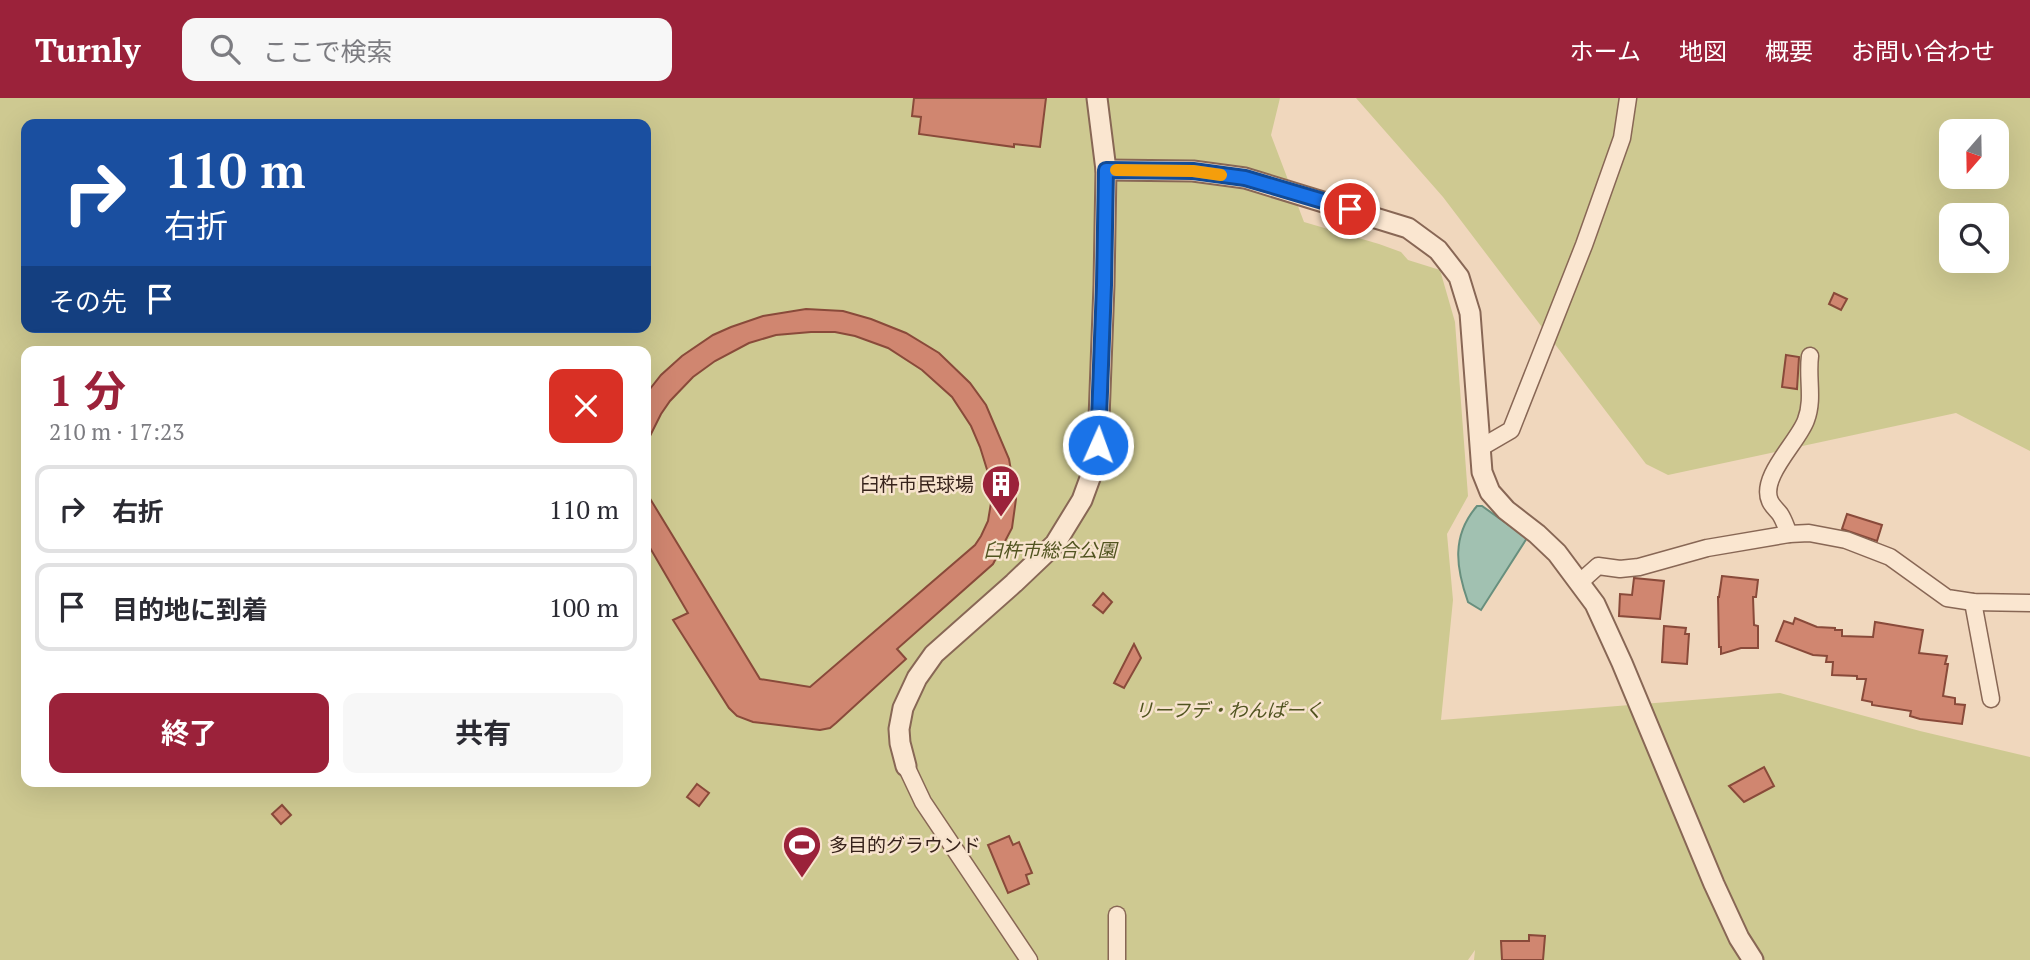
<!DOCTYPE html>
<html lang="ja">
<meta charset="utf-8">
<style>
body{margin:0;font-family:"PT Serif","Noto Sans JP",serif;background:#f7f7f7;color:#2b2b33;height:100vh;display:flex;flex-direction:column;font-size:26px;white-space:nowrap}
*{box-sizing:border-box;margin:0}
p{font-size:23px;color:#7c7c81}
.icon{flex:none;width:38px;height:38px;fill:none;stroke:currentColor;stroke-width:2;stroke-linecap:round;stroke-linejoin:round}
.map{position:relative;flex:1;overflow:hidden}
.panel{position:absolute;left:21px;top:248px;width:630px;height:441px;display:flex;flex-direction:column;background:#fff;border-radius:14px;box-shadow:0 7px 28px #0002}
.panel>*{flex:none}
.top-card{position:absolute;left:21px;top:21px;width:630px;height:214px;border-radius:14px;box-shadow:0 7px 28px #0002;background:#1a4fa0;color:#fff;overflow:hidden}
.needle{width:46px;rotate:200deg}
.controls{position:absolute;left:1939px;top:21px;display:grid;gap:14px}
.controls a{display:grid;place-items:center;width:70px;height:70px;border-radius:14px;background:#fff;box-shadow:0 7px 28px #0002;font-size:35px}
.pin{position:absolute;display:grid;place-items:center;width:60px;height:60px;color:#fff;margin:-30px;border:4px solid #fff;border-radius:50%;box-shadow:0 2px 7px #0007}
.me{position:absolute;width:77px;margin:-38px;rotate:2deg;stroke-linejoin:round;filter:drop-shadow(0 0 5px #0008)}
.turn{display:flex;align-items:center;gap:24px;height:147px;padding:0 28px;font-size:32px}
.turn .icon{width:91px;height:91px;stroke-width:2.5}
.turn b{display:block;font-size:49px;line-height:60px}
.then{display:flex;align-items:center;height:66px;padding:0 28px;background:#0003;gap:14px;font-size:26px}
.round{display:grid;place-items:center;flex:none;width:74px;height:74px;border-radius:14px;background:#f7f7f7}
.headline{display:flex;align-items:center;justify-content:space-between;height:119px;padding:0 28px}
h1{font-size:42px;font-weight:700;line-height:52px;color:#9b223a}
.cta{display:flex;gap:14px;margin-top:auto;padding:14px 28px}
.cta a{flex:1;height:80px;border-radius:14px;background:#9b223a;color:#fff;font-size:28px;font-weight:700;line-height:80px;text-align:center}
.cta a+a{background:#f7f7f7;color:#2b2b33}
ul{padding:0;list-style:none}
li{display:flex;align-items:center;gap:21px;height:88px;margin:0 14px 10px;padding:0 14px;border:4px solid #e1e1e2;border-radius:14px}
li div{flex:1}
li b{display:block;font-size:26px}
li em{font-style:normal}
header{display:flex;align-items:center;gap:42px;box-sizing:border-box;height:98px;padding:0 35px;background:#9b223a;color:#fff}
header strong{font-size:33px}
nav{display:flex;gap:38px;margin-inline-start:auto;font-size:24px}
.search{width:490px;height:63px;background:#f7f7f7;display:flex;align-items:center;gap:18px;box-sizing:border-box;padding:0 24px;border-radius:14px;color:#7c7c81;font-size:26px}
.map>svg:first-child{display:block}
.green{fill:#cec991;fill-rule:evenodd}
.water{fill:#a1c1b1;stroke:#688f7e;stroke-width:2}
.building{fill:#d08670;stroke:#894a3a;stroke-width:2}
.lines{fill:none;stroke-linecap:round;stroke-linejoin:round}
.minor-casing{stroke:#886755;stroke-width:19}
.tertiary-casing{stroke:#886755;stroke-width:23}
.minor{stroke:#fae6d0;stroke-width:16}
.tertiary{stroke:#fae6d0;stroke-width:19}
.route-casing{stroke:#114b97;stroke-width:18}
.route{stroke:#1a73e8;stroke-width:12}
.slow{stroke:#f59e0b;stroke-width:12}
.labels{text-anchor:middle;stroke-width:5;stroke-linejoin:round;paint-order:stroke}
.poi-label{font-size:19px;fill:#37231b;stroke:#f7e3cd;text-anchor:end}
.park-label{font-size:19px;font-style:italic;fill:#515420;stroke:#f7e3cd}
</style>
<header>
<strong>Turnly</strong>
<div class="search"><svg class="icon" aria-label="search" viewBox="0 0 24 24"><circle cx="10" cy="10" r="6"/><path d="M15 15l6 6"/></svg>ここで検索</div>
<nav><a>ホーム</a><a>地図</a><a>概要</a><a>お問い合わせ</a></nav>
</header>
<div class="map">
<svg width="2030" height="862" viewBox="0 0 2030 862">
<rect width="100%" height="100%" fill="#f0d7bd"/>
<g class="green">
<path d="M0 0H1280L1271 37 1304 124 1379 146 1401 154 1408 162 1440 172 1455 224 1468 398 1447 436 1453 502 1441 622 1780 595 1920 633 2030 659V862H1474L1475 852 1468 862H0ZM26 26H646V229H26ZM26 254H646V684H26Z"/>
<path d="M1356 0H2030V353L1956 315 1668 377 1646 366 1443 99ZM1951 33H1997V79H1951ZM1951 117H1997V163H1951Z"/>
</g>
<path class="water" d="M1477 408H1482L1527 440 1481 512 1468 504C1456 470 1451 438 1477 408Z"/>
<g class="building">
<path d="M914 0H1046L1040 49 1014 46V49L919 36 921 19 912 18Z"/>
<path d="M1834 195 1847 201 1841 212 1829 206Z"/>
<path d="M806 211 843 213 871 221 906 235 939 255 970 285 986 307 1009 361 1016 401 1012 430 993 466 897 551 906 561 836 625 830 630 820 632 753 624 737 618 729 610 673 522 688 515 646 443V394L760 581 810 589 975 447 981 438 988 423 992 399 989 378 980 349 971 328 952 299 922 272 888 250 855 238 835 234H811L776 237 749 245 715 263 693 279 670 303 661 316 646 346V296L661 277 682 258 713 237 731 229 763 218Z"/>
<path d="M1786 257 1799 259 1797 291 1782 289Z"/>
<path d="M1847 416 1882 427 1877 443 1842 431Z"/>
<path d="M1722 478 1758 482 1756 499H1753L1754 527 1758 528V550H1741L1721 556V549H1719L1718 499H1719Z"/>
<path d="M1634 480 1664 483 1660 521 1619 518 1620 496 1632 497Z"/>
<path d="M1103 495 1112 504 1103 515 1093 507Z"/>
<path d="M1795 520 1817 529 1835 530V532H1842V538L1873 539 1875 524 1923 532 1919 555 1947 558 1945 566H1948L1943 598 1955 600V606L1965 607 1962 626 1920 621 1910 618 1911 613 1872 607V604L1862 602 1866 581H1857V578L1832 577 1833 564H1826L1827 558 1813 557 1776 543 1784 523 1793 526Z"/>
<path d="M1664 528 1686 530 1685 536H1689L1687 566 1662 564Z"/>
<path d="M1134 546 1141 560 1124 590 1114 585Z"/>
<path d="M1764 669 1774 688 1744 704 1729 688Z"/>
<path d="M697 686 709 695 699 708 687 699Z"/>
<path d="M282 707 291 717 281 726 272 716Z"/>
<path d="M1009 738 1013 747 1019 744 1032 775 1026 777 1029 786 1008 795 988 747Z"/>
<path d="M1529 837 1545 838 1543 862H1502L1501 843H1529Z"/>
</g>
<g class="lines">
<g class="minor-casing">
<g id="minor">
<path d="M1480 350 1511 332 1584 147 1622 40 1628 0"/>
<path d="M1789 436C1786 429 1784 422 1780 416 1777 412 1772 408 1770 403 1759 379 1799 343 1806 322 1814 301 1807 280 1810 258"/>
<path d="M1579 485 1598 468 1620 471 1639 469 1707 450 1789 436 1809 435 1846 442 1890 459 1947 500 1973 504 2030 505"/>
<path d="M1973 504 1991 601"/>
<path d="M906 668 923 704 1029 862"/>
<path d="M1117 817V862"/>
</g>
</g>
<g class="tertiary-casing">
<g id="tertiary">
<path d="M1106 72 1193 73 1245 80 1408 130 1438 152 1459 179 1470 215 1482 374 1490 394 1506 412 1537 436 1557 455 1595 506 1622 565 1714 786 1739 840 1753 862"/>
<path d="M906 668 900 645 899 631 903 610 917 580 934 556 1014 485 1055 446 1082 402 1093 372 1098 347 1104 187 1106 72 1097 0"/>
</g>
</g>
<use href="#minor" class="minor"/>
<use href="#tertiary" class="tertiary"/>
</g>
<g class="lines">
<g class="route-casing">
<path id="route" d="M1098 347 1104 187 1106 72 1193 73 1245 80 1350 111"/>
</g>
<use href="#route" class="route"/>
<path class="slow" d="M1116 72 1193 73 1221 77"/>
</g>
<defs>
<g id="building-pin" transform="scale(2.0125)"><path d="M0 17L-7.5 6A9.5 9.5 0 1 1 7.5 6Z" fill="#9b223a" stroke="#f7e3cd"/><path d="M-4-6H4V6H1V3H-1V6H-4ZM-2.5-4.3h1.7v1.8h-1.7ZM.8-4.3h1.7v1.8H.8ZM-2.5-1h1.7V.8h-1.7ZM.8-1h1.7V.8H.8Z" fill="#fff"/></g>
<g id="stadium-pin" transform="scale(2.0125)"><path d="M0 17L-7.5 6A9.5 9.5 0 1 1 7.5 6Z" fill="#9b223a" stroke="#f7e3cd"/><path d="M0-5a6.5 5 0 1 0 0 10a6.5 5 0 1 0 0-10ZM-3.5-1.8h7v3.6h-7Z" fill="#fff"/></g>
</defs>
<g fill-rule="evenodd">
<use href="#building-pin" x="1001" y="386"/>
<use href="#stadium-pin" x="802" y="747"/>
</g>
<g class="labels">
<g class="poi-label">
<text x="974" y="393">臼杵市民球場</text>
<text x="829" y="754" text-anchor="start">多目的グラウンド</text>
</g>
<g class="park-label">
<text x="1050" y="459">臼杵市総合公園</text>
<text x="1229" y="619">リーフデ・わんぱーく</text>
</g>
</g>
</svg>
<div class="controls">
<a><svg class="needle" viewBox="-14 -14 28 28"><path d="M0-13l5 13h-10z" fill="#e53935"/><path d="M0 13l5-13h-10z" fill="#7c7c81"/></svg></a>
<a><svg class="icon" aria-label="search" viewBox="0 0 24 24"><circle cx="10" cy="10" r="6"/><path d="M15 15l6 6"/></svg></a>
</div>
<div class="pin" style="left:1350px;top:111px;background:#d93025"><svg class="icon" aria-label="arrive" viewBox="0 0 24 24"><path d="M6 21V4h12l-3 4 3 4H6"/></svg></div>
<svg class="me" style="left:1098px;top:347px" viewBox="-20 -20 40 40"><circle r="17" fill="#1a73e8" stroke="#fff" stroke-width="3"/><path d="M0-11L8 9 0 5-8 9z" fill="#fff"/></svg>
<div class="top-card">
<div class="turn"><svg class="icon" aria-label="right" viewBox="0 0 24 24"><path d="M7 20v-9h11M14 6l5 5-5 5"/></svg><div><b>110 m</b>右折</div></div>
<div class="then">その先<svg class="icon" aria-label="arrive" viewBox="0 0 24 24"><path d="M6 21V4h12l-3 4 3 4H6"/></svg></div>
</div>
<section class="panel">
<div class="headline"><div><h1>1 分</h1><p>210 m · 17:23</p></div><a class="round" style="background:#d93025;color:#fff"><svg class="icon" aria-label="close" viewBox="0 0 24 24"><path d="M6 6l12 12M18 6L6 18"/></svg></a></div>
<ul>
<li><svg class="icon" aria-label="right" viewBox="0 0 24 24"><path d="M7 20v-9h11M14 6l5 5-5 5"/></svg><div><b>右折</b></div><em>110 m</em></li>
<li><svg class="icon" aria-label="arrive" viewBox="0 0 24 24"><path d="M6 21V4h12l-3 4 3 4H6"/></svg><div><b>目的地に到着</b></div><em>100 m</em></li>
</ul>
<div class="cta"><a>終了</a><a>共有</a></div>
</section>
</div>
